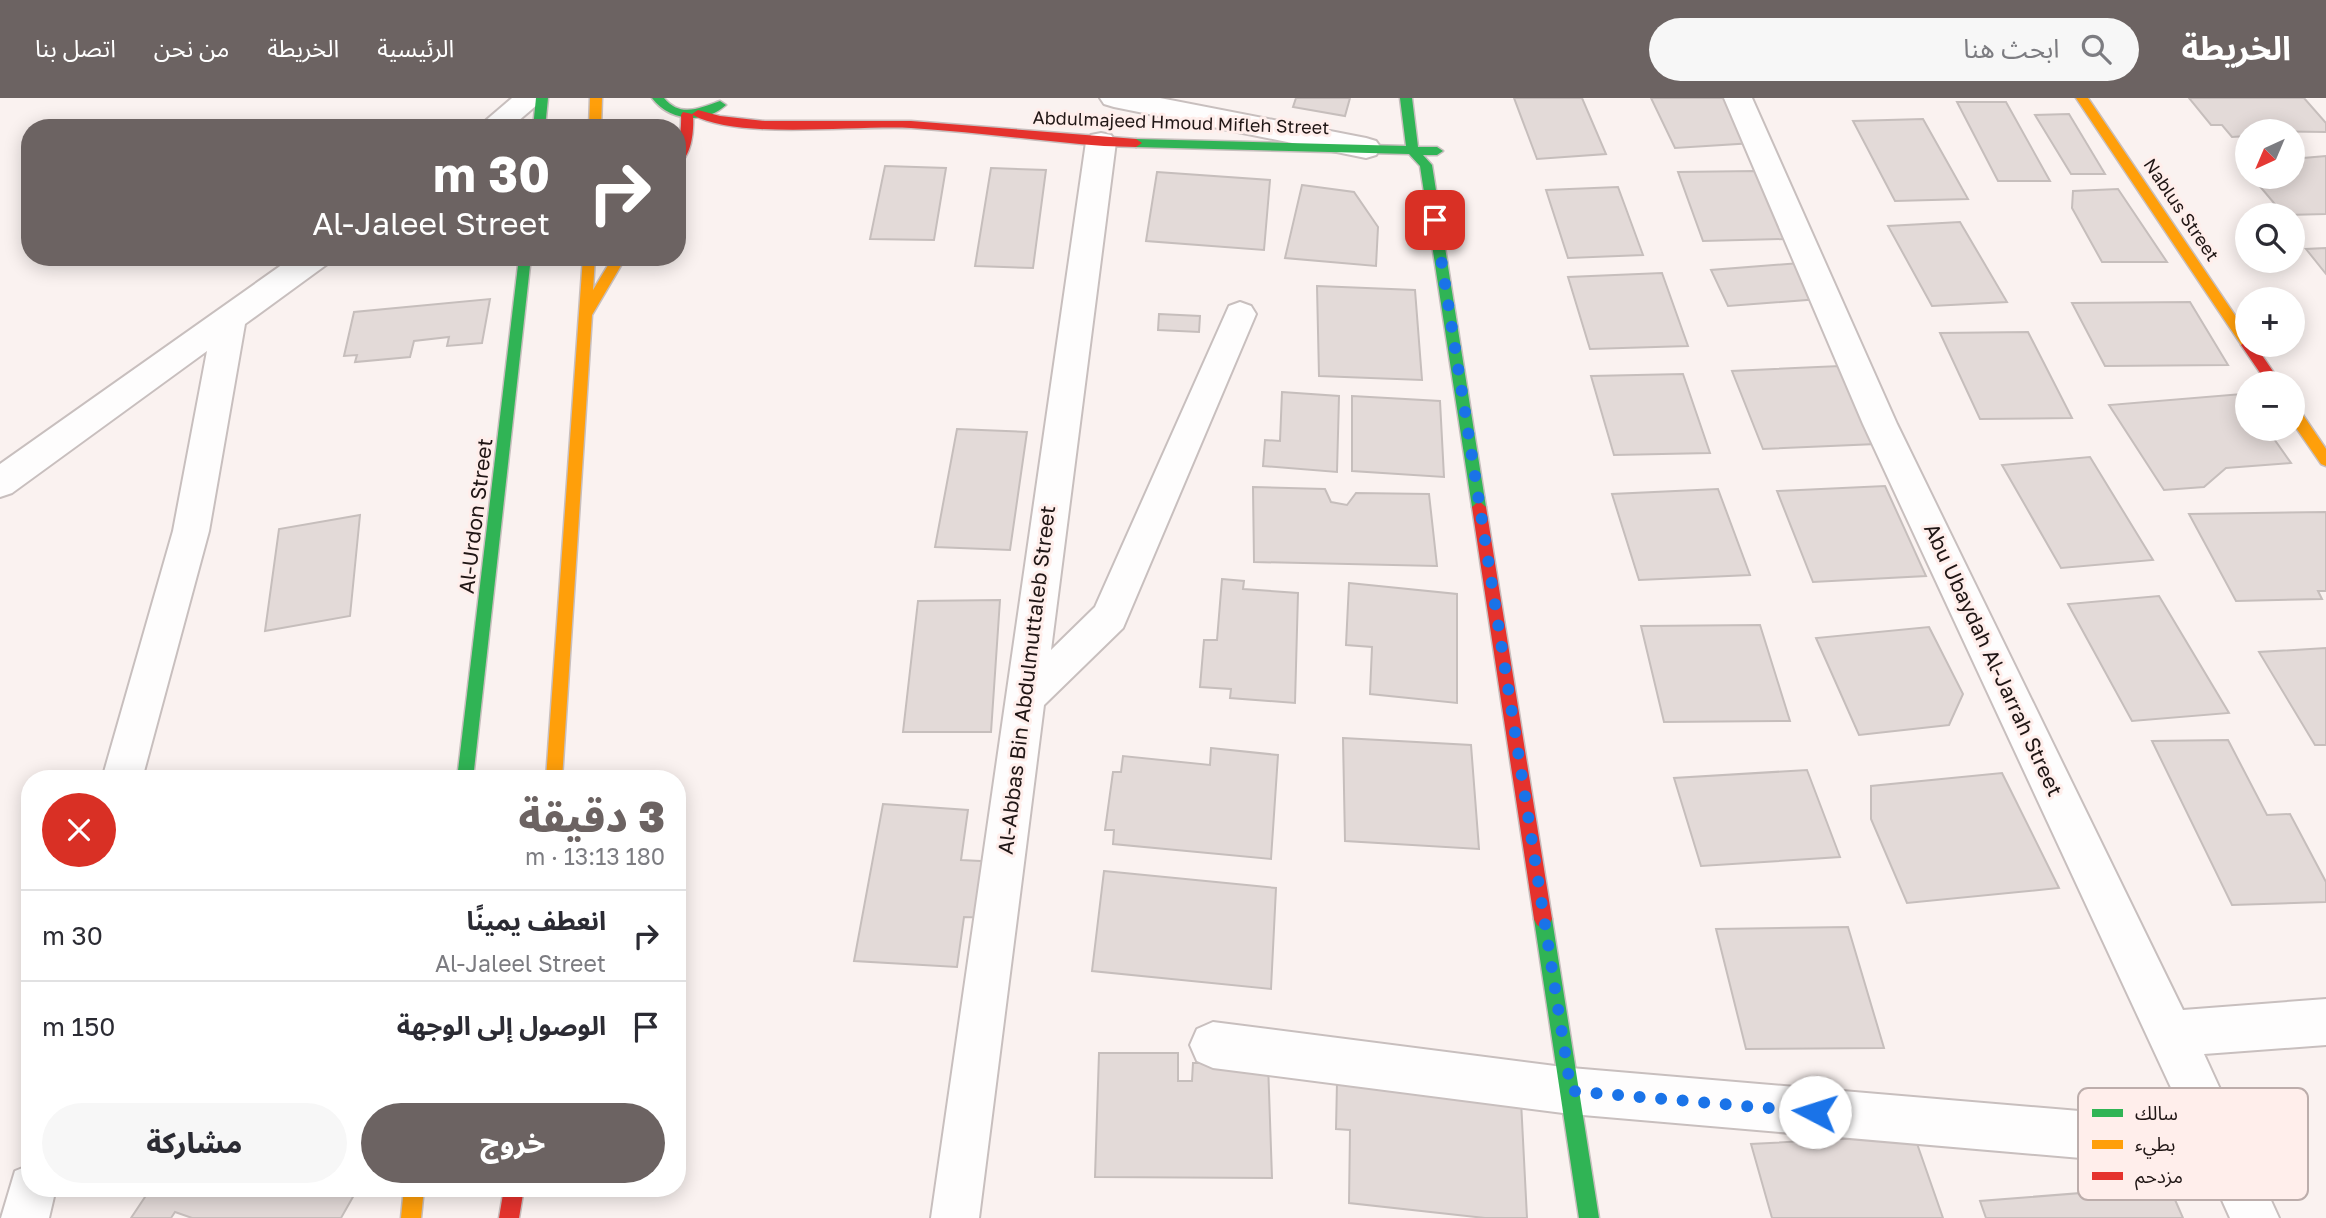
<!DOCTYPE html>
<html lang="ar">
<meta charset="utf-8">
<style>
body{margin:0;font-family:"Golos Text","Noto Sans Arabic",sans-serif;background:#f7f7f7;color:#2b2b33;direction:rtl;height:100vh;display:flex;flex-direction:column;font-size:26px;white-space:nowrap}
*{box-sizing:border-box;margin:0}
p{font-size:23px;color:#7c7c81}
.icon{flex:none;width:38px;height:38px;fill:none;stroke:currentColor;stroke-width:2;stroke-linecap:round;stroke-linejoin:round}
.map{position:relative;flex:1;overflow:hidden;direction:ltr}
.drawer{position:absolute;left:21px;top:672px;width:665px;height:427px;display:flex;flex-direction:column;background:#fff;border-radius:28px;box-shadow:0 4px 18px #0003;direction:rtl}
.drawer>*{flex:none}
.banner{position:absolute;left:21px;top:21px;width:665px;height:147px;border-radius:28px;box-shadow:0 4px 18px #0003;direction:rtl;background:#6c6362;color:#fff;overflow:hidden}
.needle{width:46px;rotate:224deg}
.buttons{position:absolute;left:2235px;top:21px;display:grid;gap:14px}
.buttons a{display:grid;place-items:center;width:70px;height:70px;border-radius:50%;background:#fff;box-shadow:0 4px 18px #0003;font-size:35px}
.pin{position:absolute;display:grid;place-items:center;width:60px;height:60px;color:#fff;margin:-30px;border-radius:14px;box-shadow:0 4px 10px #0006}
.me{position:absolute;width:77px;margin:-38px;rotate:275deg;stroke-linejoin:round;filter:drop-shadow(0 0 5px #0008)}
.turn{display:flex;align-items:center;gap:24px;height:147px;padding:0 21px;font-size:32px}
.turn .icon{width:91px;height:91px;stroke-width:2.5}
.turn b{display:block;font-size:49px;line-height:60px}
.round{display:grid;place-items:center;flex:none;width:74px;height:74px;border-radius:37px;background:#f7f7f7}
.headline{display:flex;align-items:center;justify-content:space-between;height:119px;padding:0 21px}
h1{font-size:42px;font-weight:800;line-height:52px;color:#6c6362}
.action{display:flex;gap:14px;margin-top:auto;padding:14px 21px}
.action a{flex:1;height:80px;border-radius:42px;background:#6c6362;color:#fff;font-size:28px;font-weight:800;line-height:80px;text-align:center}
.action a+a{background:#f7f7f7;color:#2b2b33}
ul{padding:0;list-style:none}
li{display:flex;align-items:center;gap:21px;height:91px;padding:0 21px;border-top:2px solid #e1e1e2}
li div{flex:1}
li b{display:block;font-size:26px}
li em{font-style:normal}
header{display:flex;align-items:center;gap:42px;box-sizing:border-box;height:98px;padding:0 35px;background:#6c6362;color:#fff}
header strong{font-size:33px}
nav{display:flex;gap:38px;margin-inline-start:auto;font-size:24px}
.search{width:490px;height:63px;background:#f7f7f7;display:flex;align-items:center;gap:18px;box-sizing:border-box;padding:0 24px;border-radius:38px;color:#7c7c81;font-size:26px}
.map>svg:first-child{display:block}
.building{fill:#e3dad8;stroke:#c6bebc;stroke-width:2}
.lines{fill:none;stroke-linecap:round;stroke-linejoin:round}
.street-casing{stroke:#c8bfbe;stroke-width:4}
.fast-casing{stroke:#c8bfbe;stroke-width:3}
.slow-casing{stroke:#c8bfbe;stroke-width:3}
.jam-casing{stroke:#c8bfbe;stroke-width:3}
.street{fill:#fefdfd;fill-rule:evenodd}
.fast{fill:#30b455;fill-rule:evenodd}
.slow{fill:#ff9f0a;fill-rule:evenodd}
.jam{fill:#e5322d;fill-rule:evenodd}
.route{stroke:#1a73e8;stroke-width:12;stroke-dasharray:0 21.6}
.labels{text-anchor:middle;stroke-width:6;stroke-linejoin:round;paint-order:stroke}
.far-street-label{font-size:18px;fill:#201615;stroke:#ffeeeb}
.street-label{font-size:21px;fill:#201615;stroke:#ffeeeb}
.key{fill:#ffeeeb;stroke:#bcadab;stroke-width:2}
.key-label{font-size:19px;fill:#201615}
</style>
<header>
<strong>الخريطة</strong>
<div class="search"><svg class="icon" aria-label="search" viewBox="0 0 24 24"><circle cx="10" cy="10" r="6"/><path d="M15 15l6 6"/></svg>ابحث هنا</div>
<nav><a>الرئيسية</a><a>الخريطة</a><a>من نحن</a><a>اتصل بنا</a></nav>
</header>
<div class="map">
<svg width="2326" height="1120" viewBox="0 0 2326 1120">
<rect width="100%" height="100%" fill="#faf2f0"/>
<g class="building">
<path d="M1296 0H1350L1345 18 1293 9Z"/>
<path d="M1514 0H1582L1606 56 1537 61Z"/>
<path d="M1651 0H1729L1753 45 1675 50Z"/>
<path d="M2189 0H2304L2326 25V34L2247 33V38L2232 39 2222 27H2211Z"/>
<path d="M1957 4H2006L2050 83H1998Z"/>
<path d="M2069 16 2105 76H2071L2035 17Z"/>
<path d="M1923 21 1968 101 1895 103 1853 23Z"/>
<path d="M2326 58V116L2284 117 2252 79H2292V61Z"/>
<path d="M885 68 946 70 934 142 870 141Z"/>
<path d="M991 70 1046 72 1033 170 975 168Z"/>
<path d="M1755 73 1784 141 1703 143 1678 74Z"/>
<path d="M1157 74 1270 82 1264 152 1146 143Z"/>
<path d="M1302 87 1354 94 1378 129 1376 168 1285 160Z"/>
<path d="M1618 89 1643 157 1568 160 1546 92Z"/>
<path d="M2118 91 2167 164H2102L2072 110 2073 93Z"/>
<path d="M1960 124 2007 204 1932 208 1888 128Z"/>
<path d="M2326 150V176L2306 151Z"/>
<path d="M1800 165 1819 201 1728 208 1711 172Z"/>
<path d="M1662 175 1688 248 1590 251 1568 179Z"/>
<path d="M1317 188 1415 192 1422 282 1319 278Z"/>
<path d="M490 201 482 245 447 248 449 239 414 243 410 259 355 264 357 257 344 258 354 214Z"/>
<path d="M2190 204 2228 267 2105 268 2072 205Z"/>
<path d="M1159 216 1200 218 1199 234 1158 232Z"/>
<path d="M2028 234 2072 320 1980 321 1940 235Z"/>
<path d="M1840 268 1876 346 1763 351 1732 273Z"/>
<path d="M1683 276 1710 355 1614 357 1591 278Z"/>
<path d="M1282 294 1339 298 1337 374 1263 368 1265 342 1280 343Z"/>
<path d="M2242 296 2247 303V331H2267L2291 365 2226 370 2204 389 2164 392 2109 307Z"/>
<path d="M1352 298 1440 303 1444 379 1352 373Z"/>
<path d="M957 331 1027 334 1010 452 935 449Z"/>
<path d="M2090 359 2153 462 2061 470 2002 367Z"/>
<path d="M1885 388 1926 478 1813 484 1777 393Z"/>
<path d="M1253 389 1325 391 1331 404 1347 407 1356 395 1429 396 1437 468 1254 464Z"/>
<path d="M1718 391 1750 477 1639 482 1612 396Z"/>
<path d="M2326 414V493H2318L2322 501 2236 503 2189 416Z"/>
<path d="M360 417 350 518 265 533 279 431Z"/>
<path d="M1222 481 1244 483 1243 491 1298 495 1295 605 1230 600 1231 591 1200 589 1204 542H1217Z"/>
<path d="M1349 485 1457 496V605L1370 596 1372 549 1346 547Z"/>
<path d="M2159 498 2229 615 2132 623 2068 506Z"/>
<path d="M1000 502 991 634H903L918 503Z"/>
<path d="M1760 527 1790 623 1664 624 1641 528Z"/>
<path d="M1929 529 1963 596 1949 627 1859 637 1816 540Z"/>
<path d="M2326 550V647H2315L2259 554Z"/>
<path d="M1343 640 1471 647 1479 751 1345 743Z"/>
<path d="M2228 642 2267 717 2290 716 2326 784V804L2232 807 2152 643Z"/>
<path d="M1211 650 1278 657 1271 761 1113 746 1114 732H1105L1113 674H1121L1123 658 1210 667Z"/>
<path d="M1807 672 1840 759 1701 768 1674 680Z"/>
<path d="M2002 675 2059 790 1907 805 1871 721V688Z"/>
<path d="M883 706 968 712 961 762 1000 764 992 820 964 819 957 869 854 863Z"/>
<path d="M1104 773 1276 790 1271 891 1092 873Z"/>
<path d="M1848 829 1884 950 1746 951 1716 831Z"/>
<path d="M1099 955H1178V983H1192L1193 965H1268L1272 1080 1095 1079Z"/>
<path d="M1337 984 1521 1003 1527 1120H1485L1349 1105 1350 1032 1336 1031Z"/>
<path d="M1914 1037 1943 1120H1772L1751 1046Z"/>
<path d="M2169 1088 2183 1120H1986L1980 1103Z"/>
<path d="M151 1090H358L341 1120H192L175 1114 171 1120H131Z"/>
</g>
<g class="lines">
<g class="street-casing">
<g id="street">
<path d="M512 0H545L510 30H477Z"/>
<path d="M1100 0H1160L1366 40 1376 43 1381 50 1376 57 1366 60 1114 9 1104 6Z"/>
<path d="M1724 0H1752L1897 326 2183 912 2326 901V947L2204 956 2279 1120H2230L2208 1071 1571 1016 1213 970 1197 963 1190 947 1197 931 1213 924 1571 970 2186 1022 1863 326Z"/>
<path d="M1101 35 1111 37 1116 44 1051 552 1095 509 1229 208 1240 204 1251 208 1256 216 1123 530 1044 607 979 1120H931L1086 44 1091 37Z"/>
<path d="M293 159H330L326 167 245 226 209 433 142 681H102L173 433 207 253 12 395 0 399V366Z"/>
<path d="M30 1067V1090H56L49 1120H1L15 1073Z"/>
</g>
</g>
<g class="fast-casing">
<g id="fast">
<path d="M536 0H548L545 30H533Z"/>
<path d="M652 0H664C680 20 700 10 720 3L726 7C704 27 669 23 652 0Z"/>
<path d="M1400 0H1412L1418 49H1437L1443 53 1437 57H1423L1432 67 1486 409 1479 415 1472 409 1420 68 1409 56 1136 49 1130 45 1136 41 1406 48Z"/>
<path d="M519 159H531L473 681H457Z"/>
<path d="M1543 812 1549 815 1552 821 1599 1120H1579L1534 821 1537 815Z"/>
</g>
</g>
<g class="slow-casing">
<g id="slow">
<path d="M590 0H602L601 30H589Z"/>
<path d="M2076 0H2088L2247 235V247H2253L2252 248H2242Z"/>
<path d="M583 159H595L593 192 613 159H626L592 217 562 681H546Z"/>
<path d="M2292 307 2297 308 2326 351V368L2321 366 2292 324Z"/>
<path d="M404 1090H424L421 1120H401Z"/>
</g>
</g>
<g class="jam-casing">
<g id="jam">
<path d="M698 12 720 18 765 23H911L1136 41 1142 45 1136 49 1104 48C1040 43 976 34 911 30 856 27 738 42 693 17 694 33 692 59 677 67 677 49 682 35 681 17L683 14 692 16Z"/>
<path d="M2247 242V247H2255L2281 285H2267L2241 247Z"/>
<path d="M1479 403 1486 409 1552 821 1549 827 1543 830 1537 827 1534 821 1472 409Z"/>
<path d="M504 1090H524L519 1120H499Z"/>
</g>
</g>
<use href="#street" class="street"/>
<use href="#fast" class="fast"/>
<use href="#slow" class="slow"/>
<use href="#jam" class="jam"/>
</g>
<g class="lines">
<path class="route" d="M1435 122 1571 993 1815 1014"/>
</g>
<g class="labels">
<g class="far-street-label">
<text transform="translate(1181 25) rotate(2)" y="6">Abdulmajeed Hmoud Mifleh Street</text>
<text transform="translate(2181 112) rotate(56)" y="6">Nablus Street</text>
</g>
<g class="street-label">
<text transform="translate(476 418) rotate(-83)" y="7">Al-Urdon Street</text>
<text transform="translate(1993 562) rotate(65)" y="7">Abu Ubaydah Al-Jarrah Street</text>
<text transform="translate(1027 582) rotate(-83)" y="7">Al-Abbas Bin Abdulmuttaleb Street</text>
</g>
</g>
<rect x="2078" y="990" width="230" height="112" rx="10" class="key"/>
<rect x="2092" y="1011" width="31" height="8" fill="#30b455"/>
<rect x="2092" y="1042" width="31" height="9" fill="#ff9f0a"/>
<rect x="2092" y="1074" width="31" height="8" fill="#e5322d"/>
<g class="key-label">
<text x="2135" y="1022">سالك</text>
<text x="2135" y="1053">بطيء</text>
<text x="2135" y="1085">مزدحم</text>
</g>
</svg>
<div class="buttons">
<a><svg class="needle" viewBox="-14 -14 28 28"><path d="M0-13l5 13h-10z" fill="#e53935"/><path d="M0 13l5-13h-10z" fill="#7c7c81"/></svg></a>
<a><svg class="icon" aria-label="search" viewBox="0 0 24 24"><circle cx="10" cy="10" r="6"/><path d="M15 15l6 6"/></svg></a>
<a>+</a>
<a>−</a>
</div>
<div class="pin" style="left:1435px;top:122px;background:#d93025"><svg class="icon" aria-label="arrive" viewBox="0 0 24 24"><path d="M6 21V4h12l-3 4 3 4H6"/></svg></div>
<svg class="me" style="left:1815px;top:1014px" viewBox="-20 -20 40 40"><circle r="19" fill="#fff"/><path d="M0-13L10 11 0 6-10 11z" fill="#1a73e8"/></svg>
<div class="banner">
<div class="turn"><svg class="icon" aria-label="right" viewBox="0 0 24 24"><path d="M7 20v-9h11M14 6l5 5-5 5"/></svg><div><b>30 m</b>Al-Jaleel Street</div></div>
</div>
<section class="drawer">
<div class="headline"><div><h1>3 دقيقة</h1><p>180 m · 13:13</p></div><a class="round" style="background:#d93025;color:#fff"><svg class="icon" aria-label="close" viewBox="0 0 24 24"><path d="M6 6l12 12M18 6L6 18"/></svg></a></div>
<ul>
<li><svg class="icon" aria-label="right" viewBox="0 0 24 24"><path d="M7 20v-9h11M14 6l5 5-5 5"/></svg><div><b>انعطف يمينًا</b><p>Al-Jaleel Street</p></div><em>30 m</em></li>
<li><svg class="icon" aria-label="arrive" viewBox="0 0 24 24"><path d="M6 21V4h12l-3 4 3 4H6"/></svg><div><b>الوصول إلى الوجهة</b></div><em>150 m</em></li>
</ul>
<div class="action"><a>خروج</a><a>مشاركة</a></div>
</section>
</div>
